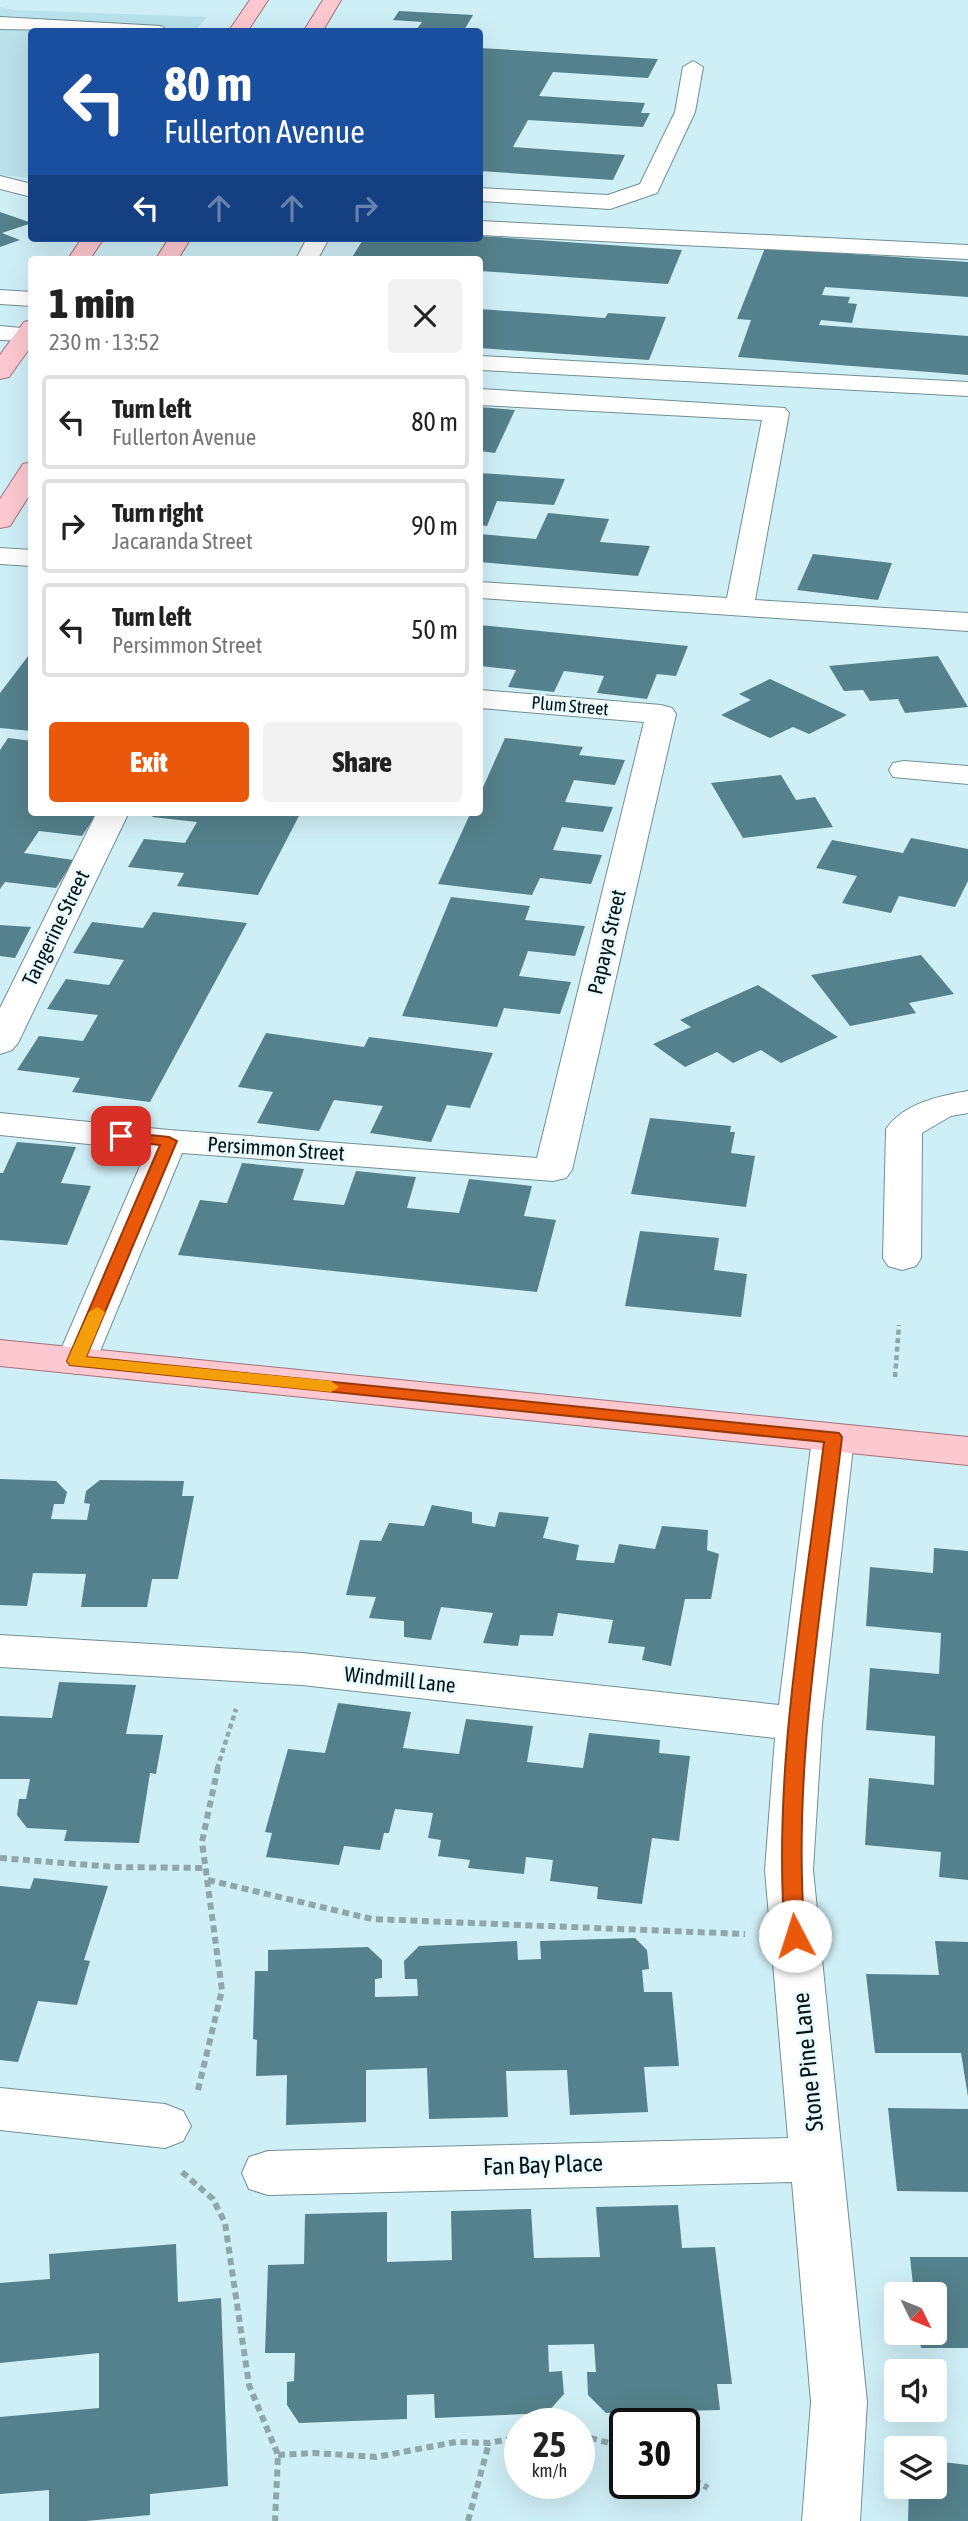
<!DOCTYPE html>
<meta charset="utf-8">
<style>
body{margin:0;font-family:"Asap Condensed",sans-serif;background:#f2f2f2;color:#222;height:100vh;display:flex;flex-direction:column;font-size:26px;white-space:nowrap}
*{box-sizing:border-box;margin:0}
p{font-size:23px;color:#767676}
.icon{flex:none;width:38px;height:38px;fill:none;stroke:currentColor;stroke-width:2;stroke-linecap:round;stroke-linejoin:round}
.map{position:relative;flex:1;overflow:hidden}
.drawer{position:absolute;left:28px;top:256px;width:455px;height:560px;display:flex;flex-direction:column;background:#fff;border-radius:7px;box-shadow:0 7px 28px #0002}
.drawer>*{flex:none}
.banner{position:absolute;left:28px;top:28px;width:455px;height:214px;border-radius:7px;box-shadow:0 7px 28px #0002;background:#1a4fa0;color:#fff;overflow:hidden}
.needle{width:46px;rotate:133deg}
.buttons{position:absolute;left:884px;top:2282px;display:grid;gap:14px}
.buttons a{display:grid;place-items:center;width:63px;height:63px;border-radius:7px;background:#fff;box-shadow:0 7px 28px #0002;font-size:35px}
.speed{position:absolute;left:504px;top:2408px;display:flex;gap:14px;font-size:35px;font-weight:700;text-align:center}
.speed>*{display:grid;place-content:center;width:91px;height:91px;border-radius:50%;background:#fff;box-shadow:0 7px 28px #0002;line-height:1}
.speed small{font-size:18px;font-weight:400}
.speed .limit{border:4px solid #111;border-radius:10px;background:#fff;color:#111}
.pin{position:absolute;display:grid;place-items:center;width:60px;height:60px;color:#fff;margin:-30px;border-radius:14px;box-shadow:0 4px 10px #0006}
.me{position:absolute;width:77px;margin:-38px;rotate:355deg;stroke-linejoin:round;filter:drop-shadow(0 0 5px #0008)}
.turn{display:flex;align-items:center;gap:24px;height:147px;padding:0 21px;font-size:32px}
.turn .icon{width:91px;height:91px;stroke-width:2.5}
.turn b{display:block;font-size:49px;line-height:60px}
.lanes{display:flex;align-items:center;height:66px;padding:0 21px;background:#0003;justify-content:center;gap:35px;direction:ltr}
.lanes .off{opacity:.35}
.round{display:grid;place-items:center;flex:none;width:74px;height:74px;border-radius:7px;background:#f2f2f2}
.headline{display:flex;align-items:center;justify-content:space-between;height:119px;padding:0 21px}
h1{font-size:42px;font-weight:800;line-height:52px}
.cta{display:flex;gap:14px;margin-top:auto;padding:14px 21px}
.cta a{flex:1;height:80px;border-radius:7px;background:#ea580c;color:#fff;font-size:28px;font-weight:800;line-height:80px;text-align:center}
.cta a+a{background:#f2f2f2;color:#222}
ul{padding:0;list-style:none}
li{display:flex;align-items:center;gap:21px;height:94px;margin:0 14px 10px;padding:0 7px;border:4px solid #e0e0e0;border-radius:7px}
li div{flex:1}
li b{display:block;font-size:26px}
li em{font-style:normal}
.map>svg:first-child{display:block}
.built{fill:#b9e2eb}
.building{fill:#54818b}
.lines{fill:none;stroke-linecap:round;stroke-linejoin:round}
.minor-casing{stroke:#718f95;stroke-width:2}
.major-casing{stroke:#a67079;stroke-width:2}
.path-far1{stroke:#8ea7ad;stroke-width:4.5;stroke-dasharray:5 3.5;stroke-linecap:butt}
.path{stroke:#8ea7ad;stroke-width:6;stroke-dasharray:7 4.5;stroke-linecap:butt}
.minor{fill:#fff;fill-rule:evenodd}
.major{fill:#fdc8d0;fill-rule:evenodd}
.route{fill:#ea580c;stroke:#983908;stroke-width:2}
.slow{fill:#f59e0b}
.labels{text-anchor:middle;stroke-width:5;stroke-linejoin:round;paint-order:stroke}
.far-street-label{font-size:18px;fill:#051012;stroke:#e7fafe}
.street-label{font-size:21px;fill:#051012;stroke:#e7fafe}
.near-street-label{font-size:24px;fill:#051012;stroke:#e7fafe}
</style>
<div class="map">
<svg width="968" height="2521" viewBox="0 0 968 2521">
<rect width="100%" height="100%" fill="#cfeff6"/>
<path class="built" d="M0 7 13 10 207 17 195 31 32 32 31 178 0 175Z"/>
<g class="building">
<path d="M399 11 473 15 463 32H438L416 30 422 22 393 20Z"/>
<path d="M480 48 658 59 648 78 553 72 539 96 645 103 641 113H650L643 127 528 120 513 147 625 155 613 180 480 171Z"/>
<path d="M0 212 32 223 2 233 20 240 0 247Z"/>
<path d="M480 236 682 250 668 284 480 271V259H351L364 238Z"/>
<path d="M765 248 968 262V297L825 287 822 295 850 297 848 303 857 304 852 323 821 320 819 325 968 336V375L738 357 751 320 737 319Z"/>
<path d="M480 309 605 318 608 313 666 317 649 360 480 348Z"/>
<path d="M480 407 515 410 495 453 480 451Z"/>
<path d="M480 473 565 479 554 505 497 501 487 526 480 525Z"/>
<path d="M548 513 609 519 600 542 650 546 638 576 480 562V534L536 539Z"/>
<path d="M813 554 892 563 878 600 797 590Z"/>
<path d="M480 625 688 646 676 676 657 674 647 699 597 693 604 676 564 671 554 692 508 687 516 670 480 666Z"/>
<path d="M32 651V731L0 728V693Z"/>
<path d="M938 656 968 707 905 713 898 699 870 701 863 690 844 691 829 666Z"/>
<path d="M770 679 847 715 809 734 793 727 770 738 721 715 751 700 739 694Z"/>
<path d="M8 738 32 741V812H98L82 836 39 831 24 853 74 860 56 888 5 882 0 889V750Z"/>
<path d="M505 738 583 747 579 755 625 760 615 785 574 780 565 802 613 807 603 832 562 827 553 850 602 855 591 884 540 878 532 895 438 884 471 812H480V794Z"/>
<path d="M781 775 796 800 815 797 833 827 743 838 711 783Z"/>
<path d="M154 812H301L258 895 177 886 184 873 128 867 144 839 185 843 197 822 152 817Z"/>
<path d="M911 838 968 849V881L955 907 899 896 891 913 842 903 857 876 816 868 832 840 903 853Z"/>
<path d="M451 897 530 906 525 920 585 926 575 956 528 951 519 976 571 982 560 1014 504 1008 497 1027 402 1016Z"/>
<path d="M153 912 247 923 150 1102 72 1092 80 1078 17 1070 39 1036 83 1041 98 1015 47 1009 66 979 109 985 124 960 73 953 92 922 143 928Z"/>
<path d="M0 925 31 927 15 958 0 956Z"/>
<path d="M921 955 954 994 909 1003 916 1013 850 1026 811 975Z"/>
<path d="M758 985 838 1037 781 1063 761 1050 733 1063 717 1052 685 1067 653 1044 691 1027 680 1020Z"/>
<path d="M266 1033 364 1047 369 1037 493 1053 470 1108 447 1105 431 1142 370 1133 383 1106 334 1100 319 1131 257 1123 273 1092 238 1087Z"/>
<path d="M650 1118 731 1126 730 1132H735L731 1153 755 1156 746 1207 631 1194Z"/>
<path d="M17 1142 76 1147 61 1183 91 1186 67 1245 0 1240V1173H3Z"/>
<path d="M242 1163 304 1169 293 1200 344 1205 356 1171 416 1177 407 1208 459 1213 469 1179 532 1186 524 1216 556 1220 537 1292 178 1255 200 1200 227 1203Z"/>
<path d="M640 1231 719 1238 714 1270 747 1274 741 1317 625 1306Z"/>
<path d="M0 1479 56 1481 67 1492 64 1504H54L51 1519 87 1520 90 1504 84 1503 86 1491 100 1480 184 1481 182 1496H194L178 1579H152L147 1607H81L86 1574 33 1573 27 1606 0 1605Z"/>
<path d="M432 1505 472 1512V1523L495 1527 499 1512 549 1517 543 1538 579 1545 576 1560 614 1563 619 1544 655 1549 662 1526 708 1530 707 1550 719 1554 711 1599H685L671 1666 642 1660 645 1647 608 1643 613 1620 558 1613 553 1636 520 1635 518 1646 483 1643 493 1613 441 1607 431 1640 404 1637V1621L369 1618 376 1597 346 1595 360 1540 381 1541 389 1523 424 1526Z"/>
<path d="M934 1548 968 1551V1880L939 1877 941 1852 865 1845 869 1778 934 1785 935 1736 866 1730 870 1668 939 1674 941 1633 866 1626 870 1567 933 1573Z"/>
<path d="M59 1682 136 1685 126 1734 163 1735 156 1774 150 1773 139 1843 64 1841 67 1830 27 1828 17 1815 19 1799H26L30 1779H0V1716L52 1718Z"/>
<path d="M338 1703 411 1712 403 1748 459 1754 466 1719 533 1726 527 1762 583 1768 589 1733 660 1740 659 1753 690 1756 679 1841 652 1838 642 1904 597 1899 598 1887 550 1881 553 1860 526 1857 524 1874 468 1868 470 1860 438 1856 441 1840 428 1838 433 1813 395 1809 389 1833H384L380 1850 344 1846 339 1865 266 1857 272 1833 265 1832 288 1749 325 1753Z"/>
<path d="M34 1878 108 1886 84 1960 90 1961 77 2005 38 2001 18 2062 0 2060V1886L30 1889Z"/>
<path d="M635 1938 647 1950 649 1969 642 1970 644 1992H672L679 2066 644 2067 648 2112 570 2115 567 2070 506 2071 508 2117 429 2119 427 2068 366 2070V2122L286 2125 287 2075 256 2076 257 2040 253 2039 255 1971H268V1950L368 1947 382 1960V1978L375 1979V1997L418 1996 417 1979H405L404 1961 419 1946 517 1941 518 1960 541 1959 540 1941Z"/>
<path d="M935 1941 968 1942V2097L961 2053H875L866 1974 939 1975Z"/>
<path d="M888 2108 968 2109V2192L897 2191Z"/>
<path d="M678 2205 682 2248 715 2247 732 2384H717L720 2410 606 2413 588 2395 587 2372H596L594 2344 548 2345 549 2372 562 2371 564 2394 547 2413 435 2418 434 2394 407 2395V2419L299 2423 287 2405V2382L294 2381 295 2353H265L268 2265 304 2264 305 2214 387 2212V2262L452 2260 451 2211 531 2209 534 2258 600 2257 596 2207Z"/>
<path d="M176 2244 178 2302 221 2298 228 2486 150 2494V2515L86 2521H49V2490L0 2494V2417L99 2408V2353L0 2363V2283L50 2279 49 2254Z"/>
<path d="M910 2257H968V2348H921L919 2333H934V2294H914Z"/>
<path d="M934 2461 968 2465V2521H908L909 2487H934Z"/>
</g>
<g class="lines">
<g class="minor-casing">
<g id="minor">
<path d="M0 17 161 26 170 32 0 29Z"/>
<path d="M693 61 703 67 695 112 657 193 610 209 480 201V188L608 195 640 184 675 112 683 67Z"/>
<path d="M0 176 32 184V197L0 189Z"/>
<path d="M480 221 968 245V259L480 235Z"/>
<path d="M307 238H329L318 259H296Z"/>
<path d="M0 290 32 292V306L0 304Z"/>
<path d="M0 326 32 329V341L0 340Z"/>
<path d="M480 356 968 382V396L480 370Z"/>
<path d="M480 389 785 408 789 413 755 600 968 613V631L480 598V582L727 598 762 420 480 405Z"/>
<path d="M0 548 32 550V566L0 564Z"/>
<path d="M480 690 661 705 672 708 676 714 572 1170 566 1178 553 1181 182 1153 96 1361 90 1370 76 1374 62 1370 56 1361 147 1150 0 1135V1113L169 1130 537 1158 644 722 480 708Z"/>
<path d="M904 761 968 766V784L893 777 889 770 893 763Z"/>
<path d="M97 812H129L18 1043 12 1050 0 1054V1008Z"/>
<path d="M968 1091V1113L951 1116 922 1133 921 1258 916 1266 902 1270 888 1266 883 1258 886 1129C904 1103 939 1096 968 1091Z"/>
<path d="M833 1424 848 1428 854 1438 822 1724 813 1870 867 2402 860 2521H802L811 2402 792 2182 268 2195 249 2189 242 2173 249 2157 268 2151 788 2138 765 1870 775 1738 302 1685 0 1667V1635L302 1653 779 1705 812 1438 818 1428Z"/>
<path d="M0 2088 165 2104 183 2111 191 2126 183 2141 165 2148 0 2130Z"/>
</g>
</g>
<g class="major-casing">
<g id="major">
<path d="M250 0H268L247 32H228Z"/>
<path d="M323 0H341L322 32H303Z"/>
<path d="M82 238H104L90 259H68Z"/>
<path d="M169 238H191L178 259H156Z"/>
<path d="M32 320V345L9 377 0 379V355L24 322Z"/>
<path d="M32 462V491L10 526 0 528V499L23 464Z"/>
<path d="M0 1340 968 1437V1465L0 1366Z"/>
</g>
</g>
<g class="path-far1">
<path d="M895 1377 899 1325"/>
<path d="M217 1769 236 1709"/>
</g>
<g class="path">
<path d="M0 1858 115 1867 203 1868"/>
<path d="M208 1880 372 1919 745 1934"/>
<path d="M198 2090 222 1990 202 1842 218 1767"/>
<path d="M182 2172 213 2199 225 2223 249 2385 278 2455 275 2521"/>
<path d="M579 2435 625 2447"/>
<path d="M278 2455 314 2453 376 2457 456 2442 489 2443 520 2437"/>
<path d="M684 2474 708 2488"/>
<path d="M468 2521 489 2443"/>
</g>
<use href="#minor" class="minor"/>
<use href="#major" class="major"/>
</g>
<path class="route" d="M121 1132 169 1137 177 1141 86 1357 839 1433 842 1437C823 1602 791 1771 805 1936L802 1941H788L785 1936C772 1772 804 1605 824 1442L70 1365 67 1361 160 1145 115 1140 113 1136Z"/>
<path class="slow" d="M97 1307 105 1312 86 1357 331 1381 339 1387 331 1392 70 1365 67 1361 89 1312Z"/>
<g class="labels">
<g class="far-street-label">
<text transform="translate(570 706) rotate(5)" y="6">Plum Street</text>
</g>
<g class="street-label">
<text transform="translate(56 928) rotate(-64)" y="7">Tangerine Street</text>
<text transform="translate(607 942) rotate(-77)" y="7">Papaya Street</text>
<text transform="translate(276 1149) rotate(4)" y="7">Persimmon Street</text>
<text transform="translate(400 1680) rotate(6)" y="7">Windmill Lane</text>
</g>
<g class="near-street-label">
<text transform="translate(808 2062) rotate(-96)" y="8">Stone Pine Lane</text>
<text transform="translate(543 2165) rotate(-2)" y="8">Fan Bay Place</text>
</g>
</g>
</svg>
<div class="buttons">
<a><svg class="needle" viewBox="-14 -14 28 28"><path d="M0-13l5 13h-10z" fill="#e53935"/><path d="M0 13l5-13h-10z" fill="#767676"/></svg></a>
<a><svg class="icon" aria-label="sound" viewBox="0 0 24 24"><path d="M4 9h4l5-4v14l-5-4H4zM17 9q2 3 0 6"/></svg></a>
<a><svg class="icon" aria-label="layers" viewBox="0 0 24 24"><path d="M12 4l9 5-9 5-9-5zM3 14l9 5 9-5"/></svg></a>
</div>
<div class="speed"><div>25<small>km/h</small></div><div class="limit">30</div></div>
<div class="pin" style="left:121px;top:1136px;background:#d93025"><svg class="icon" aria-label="arrive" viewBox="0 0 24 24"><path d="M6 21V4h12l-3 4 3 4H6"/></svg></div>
<svg class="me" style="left:795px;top:1936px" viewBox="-20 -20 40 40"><circle r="19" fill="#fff"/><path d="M0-13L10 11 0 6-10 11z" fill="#ea580c"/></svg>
<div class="banner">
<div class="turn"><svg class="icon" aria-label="left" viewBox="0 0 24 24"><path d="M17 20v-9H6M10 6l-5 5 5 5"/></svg><div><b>80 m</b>Fullerton Avenue</div></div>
<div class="lanes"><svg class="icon" aria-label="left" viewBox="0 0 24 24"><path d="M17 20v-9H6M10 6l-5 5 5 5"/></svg><svg class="icon off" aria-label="ahead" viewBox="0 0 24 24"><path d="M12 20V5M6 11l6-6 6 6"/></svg><svg class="icon off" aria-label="ahead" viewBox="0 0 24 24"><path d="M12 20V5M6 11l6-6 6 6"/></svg><svg class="icon off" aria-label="right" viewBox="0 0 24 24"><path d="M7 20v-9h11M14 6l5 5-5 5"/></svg></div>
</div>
<section class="drawer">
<div class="headline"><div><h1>1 min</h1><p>230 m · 13:52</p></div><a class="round"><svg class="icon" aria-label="close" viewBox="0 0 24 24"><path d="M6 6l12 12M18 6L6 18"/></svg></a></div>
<ul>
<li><svg class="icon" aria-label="left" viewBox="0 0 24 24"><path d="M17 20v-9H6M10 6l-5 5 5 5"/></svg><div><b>Turn left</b><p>Fullerton Avenue</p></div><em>80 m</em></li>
<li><svg class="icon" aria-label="right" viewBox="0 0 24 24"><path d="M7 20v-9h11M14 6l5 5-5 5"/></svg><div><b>Turn right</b><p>Jacaranda Street</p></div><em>90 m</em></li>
<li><svg class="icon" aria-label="left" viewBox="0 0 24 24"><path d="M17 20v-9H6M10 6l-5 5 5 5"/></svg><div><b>Turn left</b><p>Persimmon Street</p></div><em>50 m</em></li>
</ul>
<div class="cta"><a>Exit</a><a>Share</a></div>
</section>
</div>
